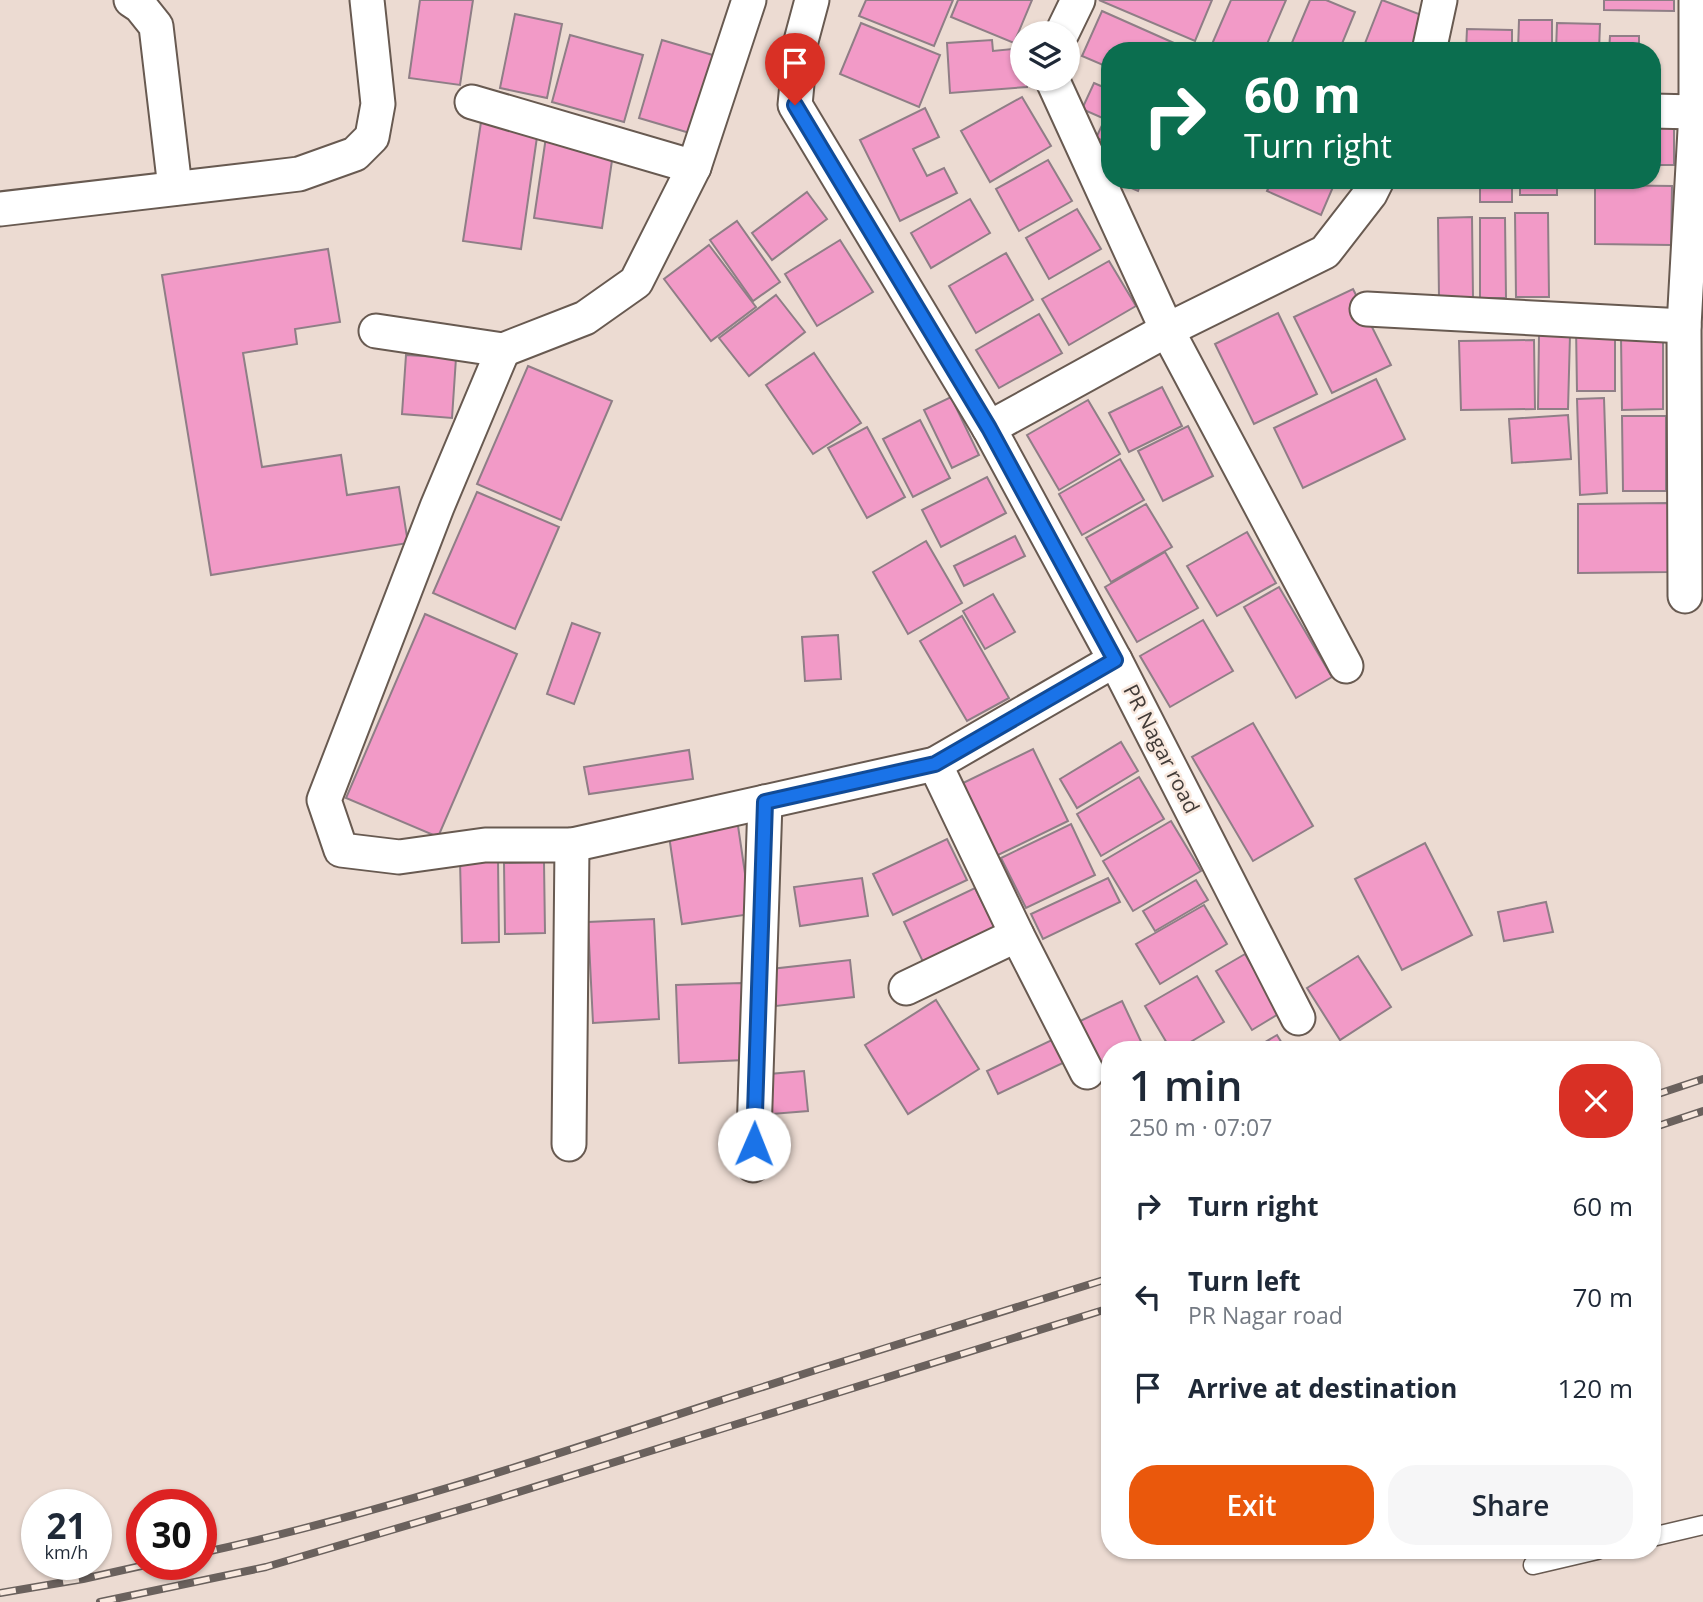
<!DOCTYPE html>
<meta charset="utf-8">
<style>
body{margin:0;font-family:"Open Sans",sans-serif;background:#f6f6f7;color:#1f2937;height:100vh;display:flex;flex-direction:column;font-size:26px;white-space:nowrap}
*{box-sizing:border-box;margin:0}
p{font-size:23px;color:#747a83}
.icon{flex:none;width:38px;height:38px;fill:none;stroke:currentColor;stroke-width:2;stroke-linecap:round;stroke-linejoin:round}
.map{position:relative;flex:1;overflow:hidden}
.side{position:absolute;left:1101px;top:1041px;width:560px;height:518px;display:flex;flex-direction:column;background:#fff;border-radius:28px;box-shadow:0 2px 5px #0004}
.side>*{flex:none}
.hud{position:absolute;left:1101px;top:42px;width:560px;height:147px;border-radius:28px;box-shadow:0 2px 5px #0004;background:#0b6e4f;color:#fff;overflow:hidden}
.fabs{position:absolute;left:1010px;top:21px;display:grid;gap:14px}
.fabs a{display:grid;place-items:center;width:70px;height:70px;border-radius:50%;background:#fff;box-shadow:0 2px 5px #0004;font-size:35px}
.speed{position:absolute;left:21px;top:1489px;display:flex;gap:14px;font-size:35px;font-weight:700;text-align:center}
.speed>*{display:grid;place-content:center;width:91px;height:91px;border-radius:50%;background:#fff;box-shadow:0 2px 5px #0004;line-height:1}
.speed small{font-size:18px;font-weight:400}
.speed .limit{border:10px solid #d22;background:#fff;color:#111}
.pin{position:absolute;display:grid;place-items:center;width:60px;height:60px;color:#fff;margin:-72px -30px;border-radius:50% 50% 50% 0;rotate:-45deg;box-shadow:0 0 7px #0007}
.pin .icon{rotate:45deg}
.me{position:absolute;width:77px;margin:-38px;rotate:1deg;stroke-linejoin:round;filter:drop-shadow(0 0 5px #0008)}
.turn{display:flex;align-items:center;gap:24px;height:147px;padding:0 28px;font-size:32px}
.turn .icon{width:91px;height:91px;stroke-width:2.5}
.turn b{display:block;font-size:49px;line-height:60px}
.round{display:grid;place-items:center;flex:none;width:74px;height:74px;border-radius:28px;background:#f6f6f7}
.headline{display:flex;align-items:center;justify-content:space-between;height:119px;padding:0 28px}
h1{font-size:42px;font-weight:600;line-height:52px}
.action{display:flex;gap:14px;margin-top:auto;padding:14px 28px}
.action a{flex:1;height:80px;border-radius:28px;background:#ea580c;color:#fff;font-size:28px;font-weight:600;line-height:80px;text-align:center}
.action a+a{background:#f6f6f7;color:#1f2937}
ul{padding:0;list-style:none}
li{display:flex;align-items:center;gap:21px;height:91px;padding:0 28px}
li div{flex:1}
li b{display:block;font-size:26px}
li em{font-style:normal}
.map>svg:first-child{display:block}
.building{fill:#f29ac7;stroke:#8f7e86;stroke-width:2}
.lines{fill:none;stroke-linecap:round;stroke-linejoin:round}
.lane-casing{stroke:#685a51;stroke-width:21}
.street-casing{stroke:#685a51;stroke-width:37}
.lane{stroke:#fff;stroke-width:18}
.street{stroke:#fff;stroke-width:33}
.rail-casing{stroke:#6a615d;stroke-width:8}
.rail{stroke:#f9e9df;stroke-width:5;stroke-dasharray:16;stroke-linecap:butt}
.route-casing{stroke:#114b97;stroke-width:18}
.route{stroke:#1a73e8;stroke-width:12}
.labels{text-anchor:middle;stroke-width:5;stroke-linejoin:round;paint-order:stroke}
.street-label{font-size:21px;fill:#423b38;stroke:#f9e9df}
</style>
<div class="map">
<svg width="1703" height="1602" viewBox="0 0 1703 1602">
<rect width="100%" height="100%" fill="#ecdbd2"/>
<g class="building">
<path d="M420 0H473L460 85 409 78Z"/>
<path d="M866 0H953L934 46 859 16Z"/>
<path d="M958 0H1032L1014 43 951 17Z"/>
<path d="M1099 0H1212L1195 41Z"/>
<path d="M1231 0H1286L1264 51H1209Z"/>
<path d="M1310 0H1326L1355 12 1339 51H1304L1291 45Z"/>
<path d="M1382 0 1432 19 1419 51H1362Z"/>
<path d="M1604 0H1674V11L1604 10Z"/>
<path d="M1102 11 1192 51H1110V68L1082 56Z"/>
<path d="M515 14 562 24 547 98 500 88Z"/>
<path d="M1519 20H1552V51H1518Z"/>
<path d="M861 23 940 55 919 107 840 74Z"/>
<path d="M1557 23 1600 24 1599 51H1556Z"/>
<path d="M1467 29 1512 30V51H1466Z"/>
<path d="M570 35 643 55 624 122 552 102Z"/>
<path d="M1610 36H1639V51H1609Z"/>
<path d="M662 40 716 56 693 134 639 118Z"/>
<path d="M992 40 993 51 1022 48V79H1027V87L950 93 947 43Z"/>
<path d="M1094 83 1110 90V143L1096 138 1105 119 1082 109Z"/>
<path d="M1022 97 1051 146 990 182 961 131Z"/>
<path d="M925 108 939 137 913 149 927 176 944 168 957 193 900 221 860 140Z"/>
<path d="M1652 113 1674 114V165H1652Z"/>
<path d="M481 122 538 130 521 249 463 241Z"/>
<path d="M546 137 614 147 602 228 534 218Z"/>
<path d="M1048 160 1072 201 1019 231 996 189Z"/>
<path d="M1113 180H1142L1138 191Z"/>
<path d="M1272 180H1336L1321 215 1267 191Z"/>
<rect x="1480" y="180" width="32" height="22"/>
<rect x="1520" y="180" width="37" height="15"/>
<path d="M1595 185 1672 186 1671 245 1595 244Z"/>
<path d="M807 192 827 219 772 260 752 233Z"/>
<path d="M970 199 990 233 931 268 911 233Z"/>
<path d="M1077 209 1101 249 1049 279 1026 238Z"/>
<path d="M1515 213H1548L1549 297H1516Z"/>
<path d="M1472 217 1473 298H1439L1438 218Z"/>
<path d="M1480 218H1505L1506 298H1480Z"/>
<path d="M737 221 780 282 753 301 710 240Z"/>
<path d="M840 240 873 292 817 326 785 274Z"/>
<path d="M709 245 756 307 711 341 664 279Z"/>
<path d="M328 249 340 322 295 329 297 344 243 353 262 467 341 455 347 495 399 487 408 543 211 575 162 275Z"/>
<path d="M1006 253 1033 300 976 333 949 286Z"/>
<path d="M1109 261 1136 306 1069 345 1042 299Z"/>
<path d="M1353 289 1391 365 1332 393 1294 317Z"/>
<path d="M776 295 805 332 749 376 719 338Z"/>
<path d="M1278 313 1317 394 1254 424 1215 344Z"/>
<path d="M1039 314 1062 353 999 388 976 350Z"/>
<path d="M1576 326H1615V391H1577Z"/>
<path d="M1539 335H1570L1568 409H1538Z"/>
<path d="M1663 335V409L1622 410 1621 336Z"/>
<path d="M1534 340 1535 409 1461 410 1459 341Z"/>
<path d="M814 353 861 423 813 454 766 385Z"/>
<path d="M406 355 456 358 452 418 402 414Z"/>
<path d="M528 366 612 401 561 520 477 484Z"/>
<path d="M1376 379 1405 439 1303 488 1274 428Z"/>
<path d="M1162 387 1182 426 1129 452 1109 413Z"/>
<path d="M951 397 979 455 952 468 924 410Z"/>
<path d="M1604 398 1607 493 1580 495 1577 399Z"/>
<path d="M1088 400 1120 454 1059 490 1027 435Z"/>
<path d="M1568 415 1571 459 1512 463 1509 419Z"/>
<path d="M1622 416H1666V491H1623Z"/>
<path d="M920 420 950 478 913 497 883 439Z"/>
<path d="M1188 426 1213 476 1163 501 1138 451Z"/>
<path d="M867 427 905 497 867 518 828 448Z"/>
<path d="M1120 459 1144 500 1082 535 1059 494Z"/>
<path d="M987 477 1006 513 941 547 922 510Z"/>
<path d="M477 492 559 527 515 629 433 593Z"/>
<path d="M1668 503V572L1578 573V504Z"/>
<path d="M1146 504 1172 547 1111 582 1086 538Z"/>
<path d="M1247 532 1276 583 1217 616 1187 566Z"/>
<path d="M1015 536 1025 556 964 586 954 566Z"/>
<path d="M926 541 962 603 908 634 873 572Z"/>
<path d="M1165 552 1198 608 1137 642 1105 587Z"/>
<path d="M1279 587 1332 677 1296 698 1244 607Z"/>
<path d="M993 594 1015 632 985 649 963 611Z"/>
<path d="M425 614 517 654 438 837 346 798Z"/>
<path d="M962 616 1009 698 967 721 920 641Z"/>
<path d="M1203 620 1233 671 1170 707 1140 656Z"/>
<path d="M572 623 600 633 574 704 547 694Z"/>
<path d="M838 635 841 679 805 681 802 637Z"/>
<path d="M1253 723 1313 826 1253 861 1192 757Z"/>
<path d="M1121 742 1138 771 1077 808 1060 779Z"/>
<path d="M1033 749 1068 821 996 856 961 784Z"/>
<path d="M689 750 693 779 589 794 584 767Z"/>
<path d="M1139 777 1164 819 1101 856 1077 814Z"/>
<path d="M737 819 751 914 682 924 668 829Z"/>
<path d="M1171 821 1201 871 1133 911 1103 861Z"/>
<path d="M1071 824 1095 875 1026 908 1001 858Z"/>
<path d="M947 839 967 880 893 915 873 874Z"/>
<path d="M1425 843 1472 935 1402 970 1355 879Z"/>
<path d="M498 860 499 942 462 943 460 861Z"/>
<path d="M544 862 545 933 505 934 504 863Z"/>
<path d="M862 878 868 916 800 926 794 887Z"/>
<path d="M1108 878 1120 902 1043 939 1031 914Z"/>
<path d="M1196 880 1208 900 1155 931 1143 911Z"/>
<path d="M975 888 997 932 925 966 904 922Z"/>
<path d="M1546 902 1553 932 1504 941 1498 912Z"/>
<path d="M1204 905 1227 944 1160 984 1136 944Z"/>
<path d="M654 919 659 1019 593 1023 588 922Z"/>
<path d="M1245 954 1280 1013 1252 1030 1216 971Z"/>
<path d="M1358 956 1391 1007 1340 1040 1307 988Z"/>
<path d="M850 960 854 997 776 1006 771 969Z"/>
<path d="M1197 976 1224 1022 1177 1050H1171L1145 1006Z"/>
<path d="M742 983 745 1060 679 1063 676 985Z"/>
<path d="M936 1000 979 1069 908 1114 865 1045Z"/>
<path d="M1122 1001 1145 1050H1110V1097L1074 1024Z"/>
<path d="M1277 1035 1286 1050H1252Z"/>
<path d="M1056 1038 1067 1061 998 1094 987 1071Z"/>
<path d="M804 1071 808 1111 772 1114 769 1074Z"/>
</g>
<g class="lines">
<g class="lane-casing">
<g id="lane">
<path d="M1652 1537 1703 1525"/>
<path d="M1533 1565 1597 1550"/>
</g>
</g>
<g class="street-casing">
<g id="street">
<path d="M131 0 140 6 156 26 175 188"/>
<path d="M812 0 801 41 795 105 989 428 1115 660 1298 1018"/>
<path d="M1062 33 1078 0"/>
<path d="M1429 51 1440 0"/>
<path d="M1052 79 1167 330 1346 666"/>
<path d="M472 102 694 167"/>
<path d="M1652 111 1696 112V0"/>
<path d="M0 209 299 174 355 154 372 137 378 104 367 0"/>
<path d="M1367 309 1684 326"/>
<path d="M376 331 503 350 585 318 636 282 694 167 749 0"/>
<path d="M503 350 437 507 324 800 341 850 399 857 485 845H572L935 764 1115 660"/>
<path d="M989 428 1167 330 1325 252 1370 194 1377 180"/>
<path d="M1685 596 1684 326 1696 112H1703"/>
<path d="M935 764 1017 935 1087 1072"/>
<path d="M906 988 1017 935"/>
<path d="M569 1144 572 845"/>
<path d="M753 1165 765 802"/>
</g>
</g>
<use href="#lane" class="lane"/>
<use href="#street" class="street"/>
<g class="rail-casing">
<g id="rail">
<path d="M1652 1096 1703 1079"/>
<path d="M1652 1128 1703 1111"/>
<path d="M201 1553C379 1514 552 1456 725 1399 853 1358 981 1318 1110 1278"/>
<path d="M0 1593 83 1579 150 1564"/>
<path d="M100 1602 266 1567 483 1503 1110 1308"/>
</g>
</g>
<use href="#rail" class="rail"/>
</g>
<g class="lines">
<g class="route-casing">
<path id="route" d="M754 1144 765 802 935 764 1115 660 989 428 795 105"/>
</g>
<use href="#route" class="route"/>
</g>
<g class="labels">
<g class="street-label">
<text transform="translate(1161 749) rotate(63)" y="7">PR Nagar road</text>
</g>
</g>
</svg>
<div class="fabs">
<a><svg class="icon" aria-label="layers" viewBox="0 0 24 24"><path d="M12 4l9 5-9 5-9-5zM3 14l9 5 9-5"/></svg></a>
</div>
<div class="speed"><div>21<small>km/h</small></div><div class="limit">30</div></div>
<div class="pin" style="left:795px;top:105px;background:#d93025"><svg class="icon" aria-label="arrive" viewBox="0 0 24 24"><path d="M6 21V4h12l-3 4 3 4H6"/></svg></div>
<svg class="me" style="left:754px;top:1144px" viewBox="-20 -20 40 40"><circle r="19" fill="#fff"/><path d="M0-13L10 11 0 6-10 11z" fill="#1a73e8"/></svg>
<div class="hud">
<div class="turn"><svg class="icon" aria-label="right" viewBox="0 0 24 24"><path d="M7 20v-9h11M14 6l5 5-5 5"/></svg><div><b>60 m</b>Turn right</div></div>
</div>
<section class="side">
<div class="headline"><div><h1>1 min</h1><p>250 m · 07:07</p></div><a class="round" style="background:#d93025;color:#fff"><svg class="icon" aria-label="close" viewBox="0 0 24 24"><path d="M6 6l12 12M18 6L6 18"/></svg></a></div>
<ul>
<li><svg class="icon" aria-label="right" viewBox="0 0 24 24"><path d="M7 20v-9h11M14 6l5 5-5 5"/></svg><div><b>Turn right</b></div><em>60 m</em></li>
<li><svg class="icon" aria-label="left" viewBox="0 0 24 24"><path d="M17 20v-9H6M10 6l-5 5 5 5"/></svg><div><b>Turn left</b><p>PR Nagar road</p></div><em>70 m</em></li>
<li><svg class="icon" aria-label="arrive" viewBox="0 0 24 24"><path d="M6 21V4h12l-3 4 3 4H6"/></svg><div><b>Arrive at destination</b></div><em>120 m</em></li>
</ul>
<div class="action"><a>Exit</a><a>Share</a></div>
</section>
</div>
